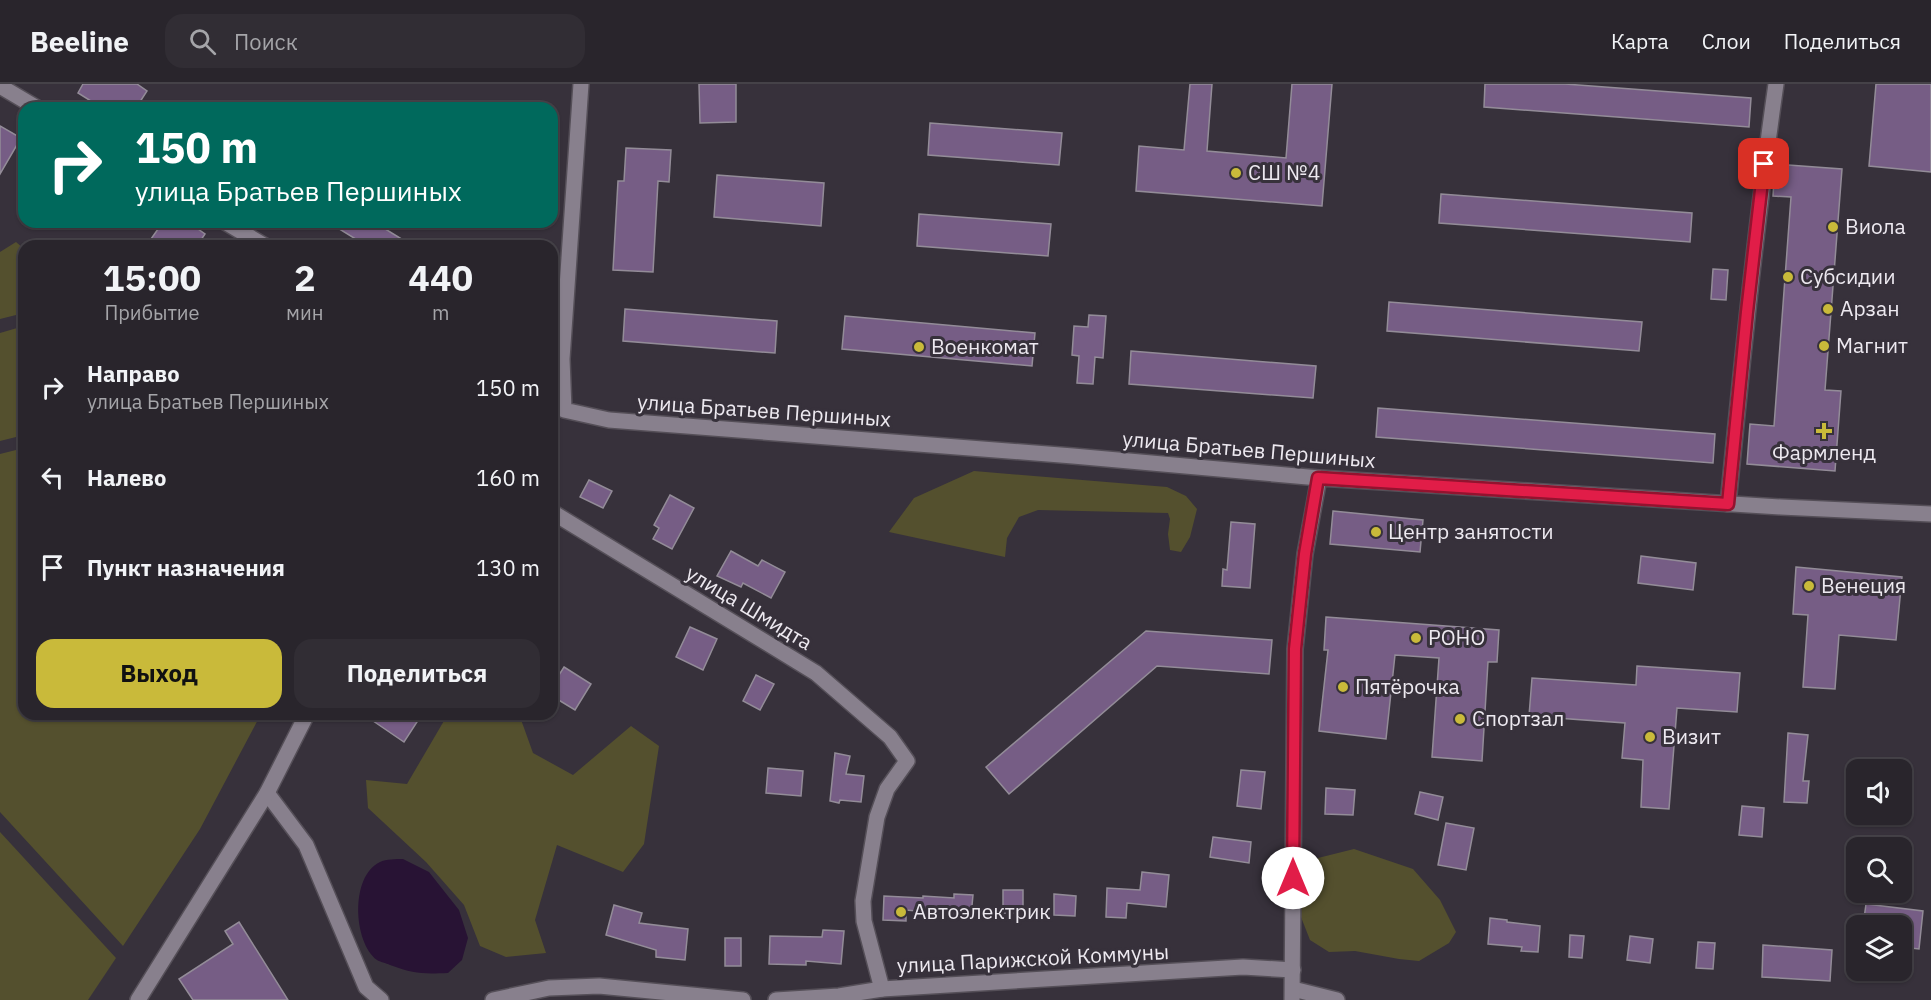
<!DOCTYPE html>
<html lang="ru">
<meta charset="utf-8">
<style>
body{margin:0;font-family:"IBM Plex Sans",sans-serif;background:#312d34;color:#f1f3f6;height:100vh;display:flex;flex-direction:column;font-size:22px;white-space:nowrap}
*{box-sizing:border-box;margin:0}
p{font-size:20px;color:#a5a5a9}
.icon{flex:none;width:33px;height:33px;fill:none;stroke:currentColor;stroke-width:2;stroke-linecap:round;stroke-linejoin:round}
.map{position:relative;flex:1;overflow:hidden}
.drawer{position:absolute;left:18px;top:156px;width:540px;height:480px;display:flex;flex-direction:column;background:#29252c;border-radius:18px;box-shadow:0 2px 4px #0004,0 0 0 2px #454248}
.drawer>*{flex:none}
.banner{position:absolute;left:18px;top:18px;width:540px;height:126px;border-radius:18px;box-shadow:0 2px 4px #0004,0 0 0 2px #454248;background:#00695c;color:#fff;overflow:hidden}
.buttons{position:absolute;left:1846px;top:675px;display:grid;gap:12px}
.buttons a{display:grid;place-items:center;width:66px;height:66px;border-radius:12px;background:#29252c;box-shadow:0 2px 4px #0004,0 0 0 2px #454248;font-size:30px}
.pin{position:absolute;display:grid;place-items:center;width:51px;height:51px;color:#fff;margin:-26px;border-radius:12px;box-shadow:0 3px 9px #0006}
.me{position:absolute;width:66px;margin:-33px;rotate:0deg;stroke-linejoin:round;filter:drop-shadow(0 0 4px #0008)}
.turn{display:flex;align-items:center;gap:21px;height:126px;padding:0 18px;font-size:27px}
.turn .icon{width:78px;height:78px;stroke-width:2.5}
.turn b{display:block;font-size:42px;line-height:51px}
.eta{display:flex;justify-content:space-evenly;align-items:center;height:102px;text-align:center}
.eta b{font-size:36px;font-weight:700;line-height:42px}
.cta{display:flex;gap:12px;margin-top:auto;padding:12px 18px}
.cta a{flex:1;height:69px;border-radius:18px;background:#c9ba3a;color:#111;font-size:24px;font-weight:700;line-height:69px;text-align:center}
.cta a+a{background:#312d34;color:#f1f3f6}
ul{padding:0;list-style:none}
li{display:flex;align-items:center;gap:18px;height:90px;padding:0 18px}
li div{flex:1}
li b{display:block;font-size:22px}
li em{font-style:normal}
header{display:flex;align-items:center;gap:36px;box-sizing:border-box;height:84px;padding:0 30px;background:#29252c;border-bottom:2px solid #454248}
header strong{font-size:28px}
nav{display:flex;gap:33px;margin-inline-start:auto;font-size:21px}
.search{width:420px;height:54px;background:#312d34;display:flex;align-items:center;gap:15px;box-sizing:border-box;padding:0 21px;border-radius:18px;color:#a5a5a9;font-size:22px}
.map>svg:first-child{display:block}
.green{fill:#54502e}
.water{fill:#281334}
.building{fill:#765d85;stroke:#938c98;stroke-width:1.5}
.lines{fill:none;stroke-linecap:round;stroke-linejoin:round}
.street-casing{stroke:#554f58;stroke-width:18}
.secondary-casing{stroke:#554f58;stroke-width:18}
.street{stroke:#88808d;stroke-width:15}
.secondary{stroke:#88808d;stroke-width:15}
.route-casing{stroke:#92132f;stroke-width:15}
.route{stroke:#e11d48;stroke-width:10}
.poi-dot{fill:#c9ba3a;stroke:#37313b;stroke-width:2}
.labels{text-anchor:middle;stroke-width:6;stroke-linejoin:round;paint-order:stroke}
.poi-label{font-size:21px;fill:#ede9f0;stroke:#37313b;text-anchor:start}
.street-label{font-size:21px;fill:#ede9f0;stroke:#37313b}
</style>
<header>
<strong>Beeline</strong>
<div class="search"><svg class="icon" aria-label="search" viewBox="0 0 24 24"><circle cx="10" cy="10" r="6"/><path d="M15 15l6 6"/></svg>Поиск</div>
<nav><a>Карта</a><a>Слои</a><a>Поделиться</a></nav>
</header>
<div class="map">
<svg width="1931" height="916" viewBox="0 0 1931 916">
<rect width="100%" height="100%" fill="#37313b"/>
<g class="green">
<path d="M16 158 24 165V229L0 235V168Z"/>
<path d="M24 242V351L0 357V249Z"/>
<path d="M24 364V630H261L200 745 123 862 0 728V370Z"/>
<path d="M974 387 1167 403 1186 412 1197 425 1190 453 1181 468 1170 466 1168 450 1170 435 1168 429 1038 426 1019 433 1007 454 1005 473 889 448 914 414Z"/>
<path d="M448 630H519L533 669 573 691 631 642 659 662 644 760 623 788 557 761 535 836 546 869 506 873 480 862 464 821 426 778 368 724 366 696 407 700Z"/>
<path d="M0 748 116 874 88 916H0Z"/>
<path d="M1354 765 1413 785 1440 816 1456 848 1449 859 1419 877 1399 875 1355 867 1329 868 1310 856 1299 828 1312 800 1318 774Z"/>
</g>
<path class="water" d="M403 775 429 788 459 826 468 854 462 876 448 889C422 890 415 890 390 881 386 879 380 878 377 876 353 858 350 792 380 778 386 775 396 775 403 775Z"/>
<g class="building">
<path d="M83 0H137L147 7 136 24H102L78 9Z"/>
<path d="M699 0H736V38L700 39Z"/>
<path d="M1190 0H1212L1207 67 1286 74 1292 0H1332L1322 122 1136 107 1139 62 1184 66Z"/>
<path d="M1485 0H1565L1751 14 1749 43 1484 23Z"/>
<path d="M1876 0H1931V88L1869 82Z"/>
<path d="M930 39 1062 49 1059 81 928 71Z"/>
<path d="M0 42 21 54 0 90Z"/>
<path d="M626 64 671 66 669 98 658 97 653 188 613 186 618 97H624Z"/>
<path d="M1775 80 1842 85 1825 306 1841 307 1835 387 1747 380 1750 340 1774 342 1791 113 1773 112Z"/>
<path d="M717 91 824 99 821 142 714 133Z"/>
<path d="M1441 110 1692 129 1690 158 1439 139Z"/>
<path d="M919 130 1051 140 1048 172 917 162Z"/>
<path d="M163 138H188L205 150 197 162H146Z"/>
<path d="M328 138H374L413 162H357L359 157Z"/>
<path d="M1713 185 1728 186 1726 216 1711 215Z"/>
<path d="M1389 218 1642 238 1639 267 1387 247Z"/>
<path d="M625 225 777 237 775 269 623 257Z"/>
<path d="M1089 231 1106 232 1103 274 1095 273 1093 300 1077 299 1079 272 1072 271 1074 242 1088 243Z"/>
<path d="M845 232 1035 249 1032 282 842 265Z"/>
<path d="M1131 267 1316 282 1313 314 1129 300Z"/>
<path d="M1378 324 1715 350 1713 379 1376 353Z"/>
<path d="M589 396 612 407 603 424 580 413Z"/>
<path d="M670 411 694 424 672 465 653 455 659 444 654 441Z"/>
<path d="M1333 427 1423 436 1420 468 1330 460Z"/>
<path d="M1231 438 1255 440 1250 504 1222 502 1223 485 1227 486Z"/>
<path d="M731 467 758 482 762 476 785 488 771 514 743 499 741 503 717 492Z"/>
<path d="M1641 472 1696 479 1693 506 1638 499Z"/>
<path d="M1796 483 1902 493 1896 556 1839 551 1835 605 1803 603 1808 531 1793 530Z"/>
<path d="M1326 533 1499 546 1497 578H1488L1482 677 1432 673 1439 574 1395 571 1386 655 1319 647 1328 566H1324Z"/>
<path d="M690 543 717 555 703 586 676 573Z"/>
<path d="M1146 547 1272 556 1269 590 1157 582 1009 710 986 683Z"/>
<path d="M1637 582 1740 589 1737 628 1677 624 1669 725 1641 723 1643 676 1622 674 1625 639 1529 632 1532 594 1636 601Z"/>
<path d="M564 583 591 600 575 626 552 612V602Z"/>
<path d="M756 591 774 600 760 626 743 617Z"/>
<path d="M363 630H406L417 638 404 658Z"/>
<path d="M1788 649 1808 651 1803 697H1809L1807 719 1784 718Z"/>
<path d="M835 669 850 672 846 690 864 692 861 718 840 716 839 719 830 717Z"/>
<path d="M768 684 803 687 801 712 766 709Z"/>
<path d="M1241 686 1265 688 1261 725 1237 722Z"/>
<path d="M1326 704 1355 706 1353 731 1325 730Z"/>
<path d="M1420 708 1443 713 1438 736 1415 730Z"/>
<path d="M1742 722 1764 724 1762 753 1739 751Z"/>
<path d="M1446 739 1474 744 1466 786 1438 781Z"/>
<path d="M1213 753 1251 758 1249 779 1210 773Z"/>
<path d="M1142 788 1169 791 1166 823 1127 819 1126 834 1106 833 1107 804 1140 806Z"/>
<rect x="1003" y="806" width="20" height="23"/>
<path d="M954 810 973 811 971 832 906 826V837L883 836 884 812 923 814V812L954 814Z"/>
<path d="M1054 810 1076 812 1075 832 1054 831Z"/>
<path d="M1866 820 1923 827 1919 865 1902 863V842H1863Z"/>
<path d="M614 821 642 829 639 839 688 845 685 876 656 873V866L606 851Z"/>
<path d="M1490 834 1507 836V838L1540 842 1538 868 1521 867 1522 863 1488 860Z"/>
<path d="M239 838 288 916H193L179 895 233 860 225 847Z"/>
<path d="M823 846 844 847 841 880 806 877V881L769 880 770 852 822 853Z"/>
<path d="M1570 851 1584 852 1582 874 1569 873Z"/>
<path d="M1630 852 1653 855 1650 879 1627 876Z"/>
<rect x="725" y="854" width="16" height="28"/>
<path d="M1698 858 1715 859 1713 885 1696 884Z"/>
<path d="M1763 861 1832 866 1830 897 1762 893Z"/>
</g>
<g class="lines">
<g class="street-casing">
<g id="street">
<path d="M0 2 37 24"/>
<path d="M225 138 265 162"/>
<path d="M1728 420C1742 279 1756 139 1776 0"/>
<path d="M552 428 816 589 890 653 907 677 887 705 877 733 863 817 864 837 882 905"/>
<path d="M267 709 306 761 366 903 381 916"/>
<path d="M1293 905 1337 916"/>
<path d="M138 916 267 709 307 630"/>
<path d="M493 916 549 904 599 902 743 916"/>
<path d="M776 916 839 912 882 905 1243 883 1293 886"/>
<path d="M1292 916 1295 565 1305 470 1319 394"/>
</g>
</g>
<g class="secondary-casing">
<path id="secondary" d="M581 0 562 275 564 326 609 336 1073 372 1319 394 1781 423 1931 430"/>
</g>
<use href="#street" class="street"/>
<use href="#secondary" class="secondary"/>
</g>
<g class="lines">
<g class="route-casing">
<path id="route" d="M1293 794 1295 565 1305 470 1318 394 1728 420 1747 228 1764 80"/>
</g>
<use href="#route" class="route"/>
</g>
<g class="poi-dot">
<circle cx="1236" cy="89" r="6"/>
<circle cx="1833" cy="143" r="6"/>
<circle cx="1788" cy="193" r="6"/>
<circle cx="1828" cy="225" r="6"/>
<circle cx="1824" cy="262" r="6"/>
<circle cx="919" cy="263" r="6"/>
<path d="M1821 338h6v6h6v6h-6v6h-6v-6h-6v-6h6z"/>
<circle cx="1376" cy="448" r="6"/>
<circle cx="1809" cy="502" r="6"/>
<circle cx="1416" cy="554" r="6"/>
<circle cx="1343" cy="603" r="6"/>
<circle cx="1460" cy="635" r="6"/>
<circle cx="1650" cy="653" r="6"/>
<circle cx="901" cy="828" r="6"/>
</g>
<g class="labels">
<g class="poi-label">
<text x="1248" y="96">СШ №4</text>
<text x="1845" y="150">Виола</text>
<text x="1800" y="200">Субсидии</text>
<text x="1840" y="232">Арзан</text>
<text x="1836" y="269">Магнит</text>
<text x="931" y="270">Военкомат</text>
<text x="1824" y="376" text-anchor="middle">Фармленд</text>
<text x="1388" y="455">Центр занятости</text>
<text x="1821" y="509">Венеция</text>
<text x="1428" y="561">РОНО</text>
<text x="1355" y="610">Пятёрочка</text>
<text x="1472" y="642">Спортзал</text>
<text x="1662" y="660">Визит</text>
<text x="913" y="835">Автоэлектрик</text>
</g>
<g class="street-label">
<text transform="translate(764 327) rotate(4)" y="7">улица Братьев Першиных</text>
<text transform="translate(1249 366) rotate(5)" y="7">улица Братьев Першиных</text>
<text transform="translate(749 524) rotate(31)" y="7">улица Шмидта</text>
<text transform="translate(1033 875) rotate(-3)" y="7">улица Парижской Коммуны</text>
</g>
</g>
</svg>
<div class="buttons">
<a><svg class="icon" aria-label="sound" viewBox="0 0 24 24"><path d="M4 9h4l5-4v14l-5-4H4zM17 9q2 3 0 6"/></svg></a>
<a><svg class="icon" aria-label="search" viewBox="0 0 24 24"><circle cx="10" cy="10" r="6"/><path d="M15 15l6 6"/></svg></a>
<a><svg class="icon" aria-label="layers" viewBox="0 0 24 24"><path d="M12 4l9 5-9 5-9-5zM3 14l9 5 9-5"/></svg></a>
</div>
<div class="pin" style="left:1764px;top:80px;background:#d93025"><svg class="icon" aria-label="arrive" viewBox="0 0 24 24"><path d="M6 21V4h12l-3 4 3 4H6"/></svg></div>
<svg class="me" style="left:1293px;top:794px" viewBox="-20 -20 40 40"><circle r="19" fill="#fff"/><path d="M0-13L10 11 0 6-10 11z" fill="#e11d48"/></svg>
<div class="banner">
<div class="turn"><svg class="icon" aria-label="right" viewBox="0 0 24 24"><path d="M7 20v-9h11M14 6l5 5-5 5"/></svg><div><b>150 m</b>улица Братьев Першиных</div></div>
</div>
<section class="drawer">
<div class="eta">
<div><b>15:00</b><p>Прибытие</p></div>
<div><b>2</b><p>мин</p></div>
<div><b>440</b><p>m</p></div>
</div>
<ul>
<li><svg class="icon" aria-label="right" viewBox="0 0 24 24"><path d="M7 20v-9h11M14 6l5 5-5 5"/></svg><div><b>Направо</b><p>улица Братьев Першиных</p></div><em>150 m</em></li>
<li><svg class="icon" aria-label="left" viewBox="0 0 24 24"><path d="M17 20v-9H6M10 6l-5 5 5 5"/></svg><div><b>Налево</b></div><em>160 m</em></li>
<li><svg class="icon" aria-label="arrive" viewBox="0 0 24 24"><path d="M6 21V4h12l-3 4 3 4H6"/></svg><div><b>Пункт назначения</b></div><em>130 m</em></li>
</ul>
<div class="cta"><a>Выход</a><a>Поделиться</a></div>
</section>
</div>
